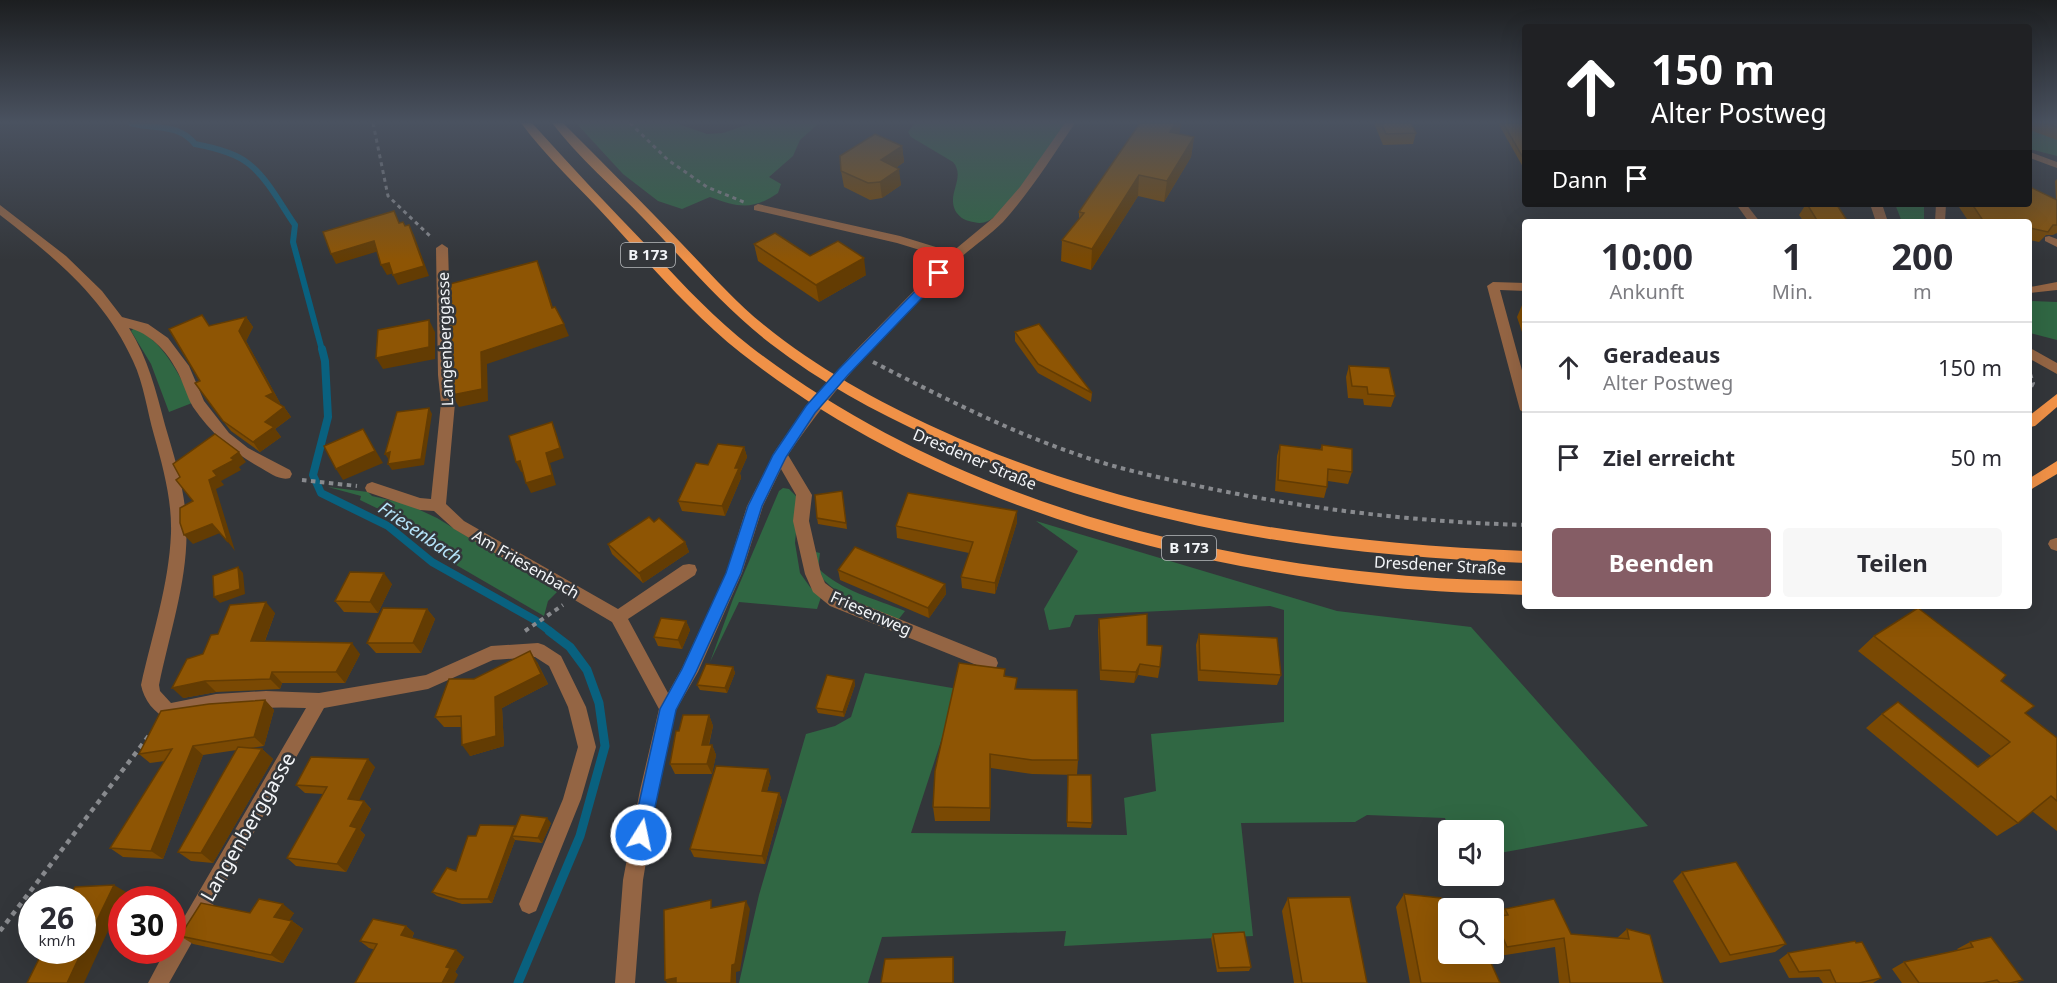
<!DOCTYPE html>
<html lang="de">
<meta charset="utf-8">
<style>
body{margin:0;font-family:"Noto Sans",sans-serif;background:#f7f7f7;color:#2b2b33;height:100vh;display:flex;flex-direction:column;font-size:22px;white-space:nowrap}
*{box-sizing:border-box;margin:0}
p{font-size:20px;color:#7c7c81}
.icon{flex:none;width:33px;height:33px;fill:none;stroke:currentColor;stroke-width:2;stroke-linecap:round;stroke-linejoin:round}
.map{position:relative;flex:1;overflow:hidden}
.side{position:absolute;left:1522px;top:219px;width:510px;height:390px;display:flex;flex-direction:column;background:#fff;border-radius:6px;box-shadow:0 6px 24px #0002}
.side>*{flex:none}
.hud{position:absolute;left:1522px;top:24px;width:510px;height:183px;border-radius:6px;box-shadow:0 6px 24px #0002;background:#202124;color:#fff;overflow:hidden}
.controls{position:absolute;left:1438px;top:820px;display:grid;gap:12px}
.controls a{display:grid;place-items:center;width:66px;height:66px;border-radius:6px;background:#fff;box-shadow:0 6px 24px #0002;font-size:30px}
.speed{position:absolute;left:18px;top:886px;display:flex;gap:12px;font-size:30px;font-weight:700;text-align:center}
.speed>*{display:grid;place-content:center;width:78px;height:78px;border-radius:50%;background:#fff;box-shadow:0 6px 24px #0002;line-height:1}
.speed small{font-size:15px;font-weight:400}
.speed .limit{border:9px solid #d22;background:#fff;color:#111}
.pin{position:absolute;display:grid;place-items:center;width:51px;height:51px;color:#fff;margin:-26px;border-radius:12px;box-shadow:0 3px 9px #0006}
.me{position:absolute;width:66px;margin:-33px;rotate:10deg;stroke-linejoin:round;filter:drop-shadow(0 0 4px #0008)}
.turn{display:flex;align-items:center;gap:21px;height:126px;padding:0 30px;font-size:27px}
.turn .icon{width:78px;height:78px;stroke-width:2.5}
.turn b{display:block;font-size:42px;line-height:51px}
.then{display:flex;align-items:center;height:57px;padding:0 30px;background:#0003;gap:12px;font-size:22px}
.eta{display:flex;justify-content:space-evenly;align-items:center;height:102px;text-align:center}
.eta b{font-size:36px;font-weight:700;line-height:42px}
.button{display:flex;gap:12px;margin-top:auto;padding:12px 30px}
.button a{flex:1;height:69px;border-radius:6px;background:#855d65;color:#fff;font-size:24px;font-weight:700;line-height:69px;text-align:center}
.button a+a{background:#f7f7f7;color:#2b2b33}
ul{padding:0;list-style:none}
li{display:flex;align-items:center;gap:18px;height:90px;padding:0 30px;border-top:2px solid #e1e1e2}
li div{flex:1}
li b{display:block;font-size:22px}
li em{font-style:normal}
.map>svg:first-child{display:block}
.green{fill:#306743}
.lines{fill:none;stroke-linecap:round;stroke-linejoin:round}
.stream-far2{stroke:#09617f;stroke-width:6}
.stream-far1{stroke:#09617f;stroke-width:8}
.stream{stroke:#09617f;stroke-width:9}
.path-far2{stroke:#888a8e;stroke-width:3;stroke-dasharray:4 4;stroke-linecap:butt}
.path-far1{stroke:#888a8e;stroke-width:4;stroke-dasharray:4.5 4.5;stroke-linecap:butt}
.path{stroke:#888a8e;stroke-width:4.5;stroke-dasharray:5 5;stroke-linecap:butt}
.service{fill:#946544;fill-rule:evenodd}
.minor{fill:#946544;fill-rule:evenodd}
.primary{fill:#f09147;fill-rule:evenodd}
.wall{fill:#7a4903}
.shaded-wall{fill:#633c03}
.building{fill:#8e5504;stroke:#633c03;stroke-width:1.5}
.route{fill:#1a73e8;stroke:#114b97;stroke-width:1.5}
.labels{text-anchor:middle;stroke-width:5;stroke-linejoin:round;paint-order:stroke}
.shield{fill:#33363a;stroke:#b9bcbf;stroke-width:1.5}
.shield-label{font-size:15px;font-weight:bold;fill:#f3f5f8}
.street-label{font-size:16px;fill:#f3f5f8;stroke:#33363a}
.water-label{font-size:18px;font-style:italic;fill:#b5e3f9;stroke:#33363a}
.near-street-label{font-size:20px;fill:#f3f5f8;stroke:#33363a}
</style>
<div class="map">
<svg width="2057" height="983" viewBox="0 0 2057 983">
<rect width="100%" height="100%" fill="#33363a"/>
<g class="green">
<path d="M576 123H676L707 134 723 133 752 123H819L800 140 793 156 769 177 781 184 778 193C752 211 738 207 710 197L682 209 658 201 623 174Z"/>
<path d="M915 123H1066C1050 146 1011 210 988 221 982 224 976 223 969 221 964 220 958 216 955 210 947 193 966 177 953 162L911 137 908 132Z"/>
<path d="M2030 123H2057V156L2030 149Z"/>
<path d="M1895 204H1924V222H1902Z"/>
<path d="M2030 301 2057 302V340L2030 333Z"/>
<path d="M134 328C163 341 176 370 191 397L192 403 169 412 151 364 131 331Z"/>
<path d="M328 487 368 492 372 496 407 504 437 518 557 592 548 601 544 616 451 562 424 536 391 515 360 500 361 496Z"/>
<path d="M783 488 789 489 796 496 798 510 795 543 800 573 810 587 821 597 817 609 739 602 710 662 733 599 779 491Z"/>
<path d="M1036 521 1337 611 1471 627 1648 826 1494 854V831L1449 832 1445 818 1367 815 1355 822 1241 823 1253 936 1064 946 1066 931 882 937 868 983H739L759 895 806 734 835 726 851 717 865 673 958 689 911 833 1127 835 1124 798 1156 791 1151 734 1284 722V610L1270 606 1075 615 1070 627 1049 630 1044 609 1078 551Z"/>
<path d="M816 552 820 553 818 568C841 591 876 599 905 611L898 620C877 612 821 590 816 567 815 562 816 557 816 552Z"/>
</g>
<g class="lines">
<path class="stream-far2" d="M131 123C155 130 178 123 195 144 211 147 236 153 249 164 268 179 281 205 295 225L293 242 322 350"/>
<path class="stream-far1" d="M322 349 325 361 328 417 313 475 321 493 388 526 432 562 535 620 551 632"/>
<path class="stream" d="M518 983 580 836 605 746 599 703 587 670 570 647 549 631"/>
<g class="path-far2">
<path d="M373 123 388 196 431 237"/>
<path d="M630 123 668 160 707 187 746 203"/>
</g>
<g class="path-far1">
<path d="M873 362C940 396 1008 431 1079 455 1118 469 1158 477 1198 486 1306 509 1415 522 1526 525"/>
<path d="M2030 374 2033 383 2030 389"/>
<path d="M302 480 357 486"/>
<path d="M525 631 563 605"/>
</g>
<path class="path" d="M0 931 151 733"/>
<g class="service">
<path d="M2030 152 2057 162V168L2030 158Z"/>
<path d="M1736 204H1746L1760 222H1749Z"/>
<path d="M1936 204H1946L1945 222H1935Z"/>
<path d="M2049 236 2057 239V247L2045 241V237Z"/>
<path d="M1493 282 1526 283V291L1500 290 1526 385V414L1520 410 1487 286Z"/>
<path d="M2057 282V290L2030 293V287Z"/>
</g>
<g class="minor">
<path d="M1065 123H1075C1052 157 1030 192 1003 222 989 236 972 247 958 260 896 320 836 384 788 455L812 495 809 521 821 574 825 583 842 596 996 658 998 663 996 668 990 670 984 668 830 606 813 592 805 574 793 521 796 495 781 469 763 506 742 573 698 672 676 710 658 790 643 880 635 983H615L623 880 640 790 659 709 612 622 454 529 434 511 420 510 367 492 365 488 367 484 372 482 420 498 431 499 441 403 438 375 436 248 442 244 448 248 452 375 455 403 446 504 464 521 618 609 683 565 689 564 695 565 697 570 695 575 628 619 668 693 682 668 726 573 747 506 775 451 806 406 854 352 946 258 897 243 754 210V206L758 204 900 236 952 252 993 218 1020 187Z"/>
<path d="M1870 204H1882L1888 222H1876Z"/>
<path d="M0 205 66 256 102 291 122 317 148 324 168 338 189 366 204 401 229 433 248 448 290 470 292 474 290 478C280 481 270 473 261 468 232 452 212 434 193 407 186 395 183 381 176 369 166 350 149 333 129 328 148 358 156 391 165 425 174 456 184 486 186 519 190 574 170 631 159 685L160 691 171 703 216 694 266 691 319 693 426 675 491 646 538 643 544 645 561 656 586 707 596 747 581 799 536 911 529 914 522 911 519 904 563 799 578 747 568 707 549 666 535 657 493 660 428 689 324 708 169 983H148L165 951H172V938L306 708C258 706 214 710 168 719 154 713 144 700 141 685 152 635 169 585 171 533 172 500 163 467 154 435 147 411 144 384 133 361 105 298 53 256 0 215Z"/>
<path d="M2030 348 2057 363V374L2030 359Z"/>
<path d="M2056 538H2057V551L2051 549 2048 544 2050 540Z"/>
</g>
<g class="primary">
<path d="M521 123H532C570 165 609 207 649 248 681 283 714 318 751 347 934 487 1162 553 1389 574 1434 579 1480 580 1526 581V595C1479 593 1433 592 1387 587 1158 564 924 497 741 353 693 315 652 267 610 221 581 189 547 158 521 123Z"/>
<path d="M552 123H563C603 163 643 203 682 244 709 272 734 301 764 325 817 368 877 401 938 429 1126 515 1321 543 1526 551V563C1318 555 1120 526 930 437 874 411 820 382 771 344 724 308 686 262 644 219 614 188 578 157 552 123Z"/>
<path d="M2057 394V407L2035 426 2030 427V415Z"/>
<path d="M2057 461V474L2030 490V478Z"/>
</g>
</g>
<g class="wall">
<path d="M1140 123H1181L1179 134 1194 137 1191 157 1164 202 1138 196 1091 270 1061 261 1062 240 1079 219V212Z"/>
<path d="M1374 123H1411L1416 133 1413 144 1383 145Z"/>
<path d="M1498 123H1526V167H1523Z"/>
<path d="M2030 123H2057V140L2030 130Z"/>
<path d="M902 146 904 162 897 167 901 185 882 198 870 200 844 187 841 171Z"/>
<path d="M2057 179V233L2053 235H2046L2039 242 2030 240V222H1969L1957 204H2030L2056 200 2055 181Z"/>
<path d="M1806 204 1848 222H1804L1799 215Z"/>
<path d="M754 244 810 256 866 275 819 302 758 261Z"/>
<path d="M1526 296V344L1517 317Z"/>
<path d="M246 317 253 327 246 341 280 403 279 404 284 407 291 417 275 429 281 437 260 452 231 431 223 421 200 381 210 326Z"/>
<path d="M1015 332 1092 393 1091 402 1038 373 1015 341Z"/>
<path d="M1349 366 1395 396 1391 407 1364 405 1363 399 1348 398 1346 377Z"/>
<path d="M1280 445 1320 450 1322 445 1352 472 1348 484 1328 481 1327 487 1324 498 1275 491 1277 456Z"/>
<path d="M744 447 747 457 740 473 741 478 725 516 682 511 678 501 708 465Z"/>
<path d="M842 491 847 529 818 524 817 518Z"/>
<path d="M654 522 685 542 689 552 643 583 612 554 608 544Z"/>
<path d="M1017 522 995 594 962 588 961 577 969 553 897 538 896 526Z"/>
<path d="M838 570 945 584 946 594 929 618 840 580Z"/>
<path d="M392 584 378 613 344 612 335 601Z"/>
<path d="M427 609 435 619 421 653H376L367 643Z"/>
<path d="M275 613 265 641 360 654 345 683H282L280 689 216 692 183 698 203 654 218 634Z"/>
<path d="M1099 619 1147 645 1160 667 1158 678 1138 675 1134 683 1100 680 1098 630Z"/>
<path d="M686 621 690 630 682 649 658 646 654 637Z"/>
<path d="M1199 634 1281 675 1277 685 1198 681 1196 645Z"/>
<path d="M1874 636 2001 681 2025 713 2057 738V831L2032 811 2018 823 1997 836 1866 728 1882 714 1978 766 1991 756 1858 651Z"/>
<path d="M537 662 548 684 502 708 504 746 470 756 461 727H444L435 717 474 679Z"/>
<path d="M733 667 735 673 727 693 700 690 697 685Z"/>
<path d="M1005 669V676L1078 760 1077 775 1032 774 991 768 990 821H935L933 807Z"/>
<path d="M854 680 855 685 844 717 818 713 816 708Z"/>
<path d="M265 700 274 710 264 746 250 748 262 749 273 759 213 863 191 861 178 852 237 750 203 755 163 859 123 857 110 848 165 761 150 763 139 754Z"/>
<path d="M709 715 713 726 709 745H712L716 755 712 774H675L670 764 679 731Z"/>
<path d="M375 767 359 800 364 801 371 809 360 830 365 835 346 872 296 866 287 858 323 794 305 793 296 785Z"/>
<path d="M1068 775 1092 823 1091 828 1067 827Z"/>
<path d="M771 777 767 791 779 793 782 801 765 864 694 857 690 849Z"/>
<path d="M551 823 542 843 515 840 492 903 462 904 437 896 432 892 456 871 476 836 516 827Z"/>
<path d="M1682 872 1786 944 1775 952 1720 963 1673 881Z"/>
<path d="M1404 894 1449 954 1500 983H1410L1396 907Z"/>
<path d="M1288 898 1367 983H1294L1282 911Z"/>
<path d="M1505 909 1571 934 1617 938 1627 929 1663 983H1559L1555 947 1499 956 1494 944V917L1498 916Z"/>
<path d="M250 913H294L289 920 292 921 303 929 283 963 193 944 180 936Z"/>
<path d="M406 926 414 933 412 938 464 957 455 972 458 975 369 948 360 941Z"/>
<path d="M1213 934 1251 967 1249 971 1217 972 1211 938Z"/>
<path d="M1970 942 2023 980 2017 983H1902L1892 969 1904 962 1958 950 1957 949Z"/>
<path d="M1856 943 1881 978 1873 983H1823L1819 977 1789 978 1779 960 1788 953Z"/>
</g>
<g class="shaded-wall">
<path d="M1176 123H1181L1179 135 1170 132Z"/>
<path d="M1194 137 1191 157 1164 202 1167 181Z"/>
<path d="M902 146 904 162 883 177 881 160Z"/>
<path d="M899 169 901 185 882 198 880 182Z"/>
<path d="M1139 175 1138 196 1091 270 1092 249Z"/>
<path d="M409 225 414 235 429 276 398 285 393 275Z"/>
<path d="M374 241 379 251 336 264 331 254Z"/>
<path d="M864 258 866 275 819 302 816 285Z"/>
<path d="M537 261 542 273 557 320 552 308Z"/>
<path d="M389 263 395 273 387 275 381 265Z"/>
<path d="M246 317 253 327 246 341 280 403 273 406 266 396 239 331Z"/>
<path d="M429 320 435 332V359L383 369 376 358Z"/>
<path d="M564 324 569 336 487 364 488 401 459 407 452 395 481 352Z"/>
<path d="M448 359H452L454 372Z"/>
<path d="M284 407 291 417 275 429 281 437 260 452 253 442 265 422Z"/>
<path d="M429 408 432 414 424 465 392 470 388 464Z"/>
<path d="M552 422 556 432 564 458 550 463 556 485 531 493 526 483 546 453Z"/>
<path d="M363 429 383 463 343 480 336 469Z"/>
<path d="M744 447 747 457 740 473 741 478 725 516 722 506 735 468Z"/>
<path d="M239 452 246 462 239 467 241 470 221 481 224 485 216 489 235 551 228 542 209 480 213 471Z"/>
<path d="M390 452 389 460 385 454Z"/>
<path d="M520 461 525 471 521 472 516 462Z"/>
<path d="M1017 511V522L995 594V583Z"/>
<path d="M212 524 220 533 193 544 184 535Z"/>
<path d="M685 542 689 552 643 583 639 573Z"/>
<path d="M238 567 243 573 245 594 220 603 214 597Z"/>
<path d="M384 573 392 584 378 613 370 602Z"/>
<path d="M945 584 946 594 929 618 928 608Z"/>
<path d="M266 602 275 613 261 651 251 641Z"/>
<path d="M427 609 435 619 421 653 413 643Z"/>
<path d="M686 621 690 630 682 649 678 640Z"/>
<path d="M352 643 360 654 345 683 336 672Z"/>
<path d="M530 651 537 662 548 684 502 708 504 746 470 756 462 745 495 697Z"/>
<path d="M1140 664 1138 675 1134 683 1136 672Z"/>
<path d="M733 667 735 673 727 693 725 688Z"/>
<path d="M272 672 282 683 280 689 270 679Z"/>
<path d="M854 680 855 685 844 717 843 712Z"/>
<path d="M205 681 216 692 183 698 172 688Z"/>
<path d="M265 700 274 710 264 746 254 737Z"/>
<path d="M709 715 713 726 706 755 702 745Z"/>
<path d="M712 745 716 755 712 774 707 764Z"/>
<path d="M193 746 203 755 163 859 151 851Z"/>
<path d="M262 749 273 759 213 863 201 853Z"/>
<path d="M990 754 991 768 990 821Z"/>
<path d="M368 759 375 767 356 807 348 799Z"/>
<path d="M768 769 771 777 765 799 762 791Z"/>
<path d="M779 793 782 801 765 864 762 856Z"/>
<path d="M364 801 371 809 360 830 365 835 346 872 337 864 350 826Z"/>
<path d="M547 818 551 823 542 843 538 838Z"/>
<path d="M515 826 518 831 512 836 515 840 492 903 488 899Z"/>
<path d="M114 885 126 892 84 983H67Z"/>
<path d="M746 901 750 909 740 971 736 972V983H731L732 965Z"/>
<path d="M283 904 294 913 286 926 274 917Z"/>
<path d="M292 921 303 929 283 963 271 955Z"/>
<path d="M406 926 414 933 409 943 401 935Z"/>
<path d="M456 950 464 957 455 972 458 975 454 983H442L446 967Z"/>
<path d="M953 957 954 965V983H953Z"/>
<path d="M676 978 680 983H667L665 980Z"/>
</g>
<g class="building">
<path d="M1140 123H1176L1170 132 1194 137 1167 181 1139 175 1092 249 1062 240 1084 213 1079 212Z"/>
<path d="M1381 123H1411L1416 133 1386 134Z"/>
<path d="M1503 123H1526V161H1525Z"/>
<path d="M2045 123H2057V127Z"/>
<path d="M875 134 902 146 881 160 899 169 880 182 868 183 841 171 840 156Z"/>
<path d="M2030 187 2057 200V225H2053L2048 232 2030 228V222H1982V219L1972 204H2030Z"/>
<path d="M1807 204 1837 205 1848 222H1818Z"/>
<path d="M394 211 399 223 403 222 405 226 409 225 424 266 393 275 389 263 381 265 374 241 331 254 323 232Z"/>
<path d="M775 233 810 256 838 241 864 258 816 285 754 244Z"/>
<path d="M537 261 552 308 555 307 564 324 481 352 482 389 452 395V359H448L447 316H449L446 285Z"/>
<path d="M202 315 209 326 246 317 239 331 273 393 266 396 284 407 265 422 274 427 253 442 223 421 195 383 200 381 169 329Z"/>
<path d="M429 320V347L376 358 378 330Z"/>
<path d="M1039 324 1092 393 1038 364 1015 332Z"/>
<path d="M1349 366 1389 368 1395 396 1368 394 1367 387 1352 386Z"/>
<path d="M429 408 421 459 388 464 390 452 385 454 397 412Z"/>
<path d="M552 422 560 448 546 453 552 475 526 483 520 461 516 462 509 436Z"/>
<path d="M363 429 375 451 336 469 324 446Z"/>
<path d="M215 434 239 452 231 458 234 460 213 471 217 476 209 480 228 542 212 524 184 535 180 523V508L193 501 176 480 180 477 173 464Z"/>
<path d="M718 444 744 447 735 468H739L722 506 678 501 696 463 708 465Z"/>
<path d="M1280 445 1322 450V445L1352 449V472L1328 469 1327 487 1278 480Z"/>
<path d="M842 491 846 523 817 518 815 495Z"/>
<path d="M908 493 1017 511 995 583 961 577 973 542 896 526Z"/>
<path d="M649 517 654 522 659 518 685 542 639 573 608 544Z"/>
<path d="M855 547 945 584 928 608 838 570Z"/>
<path d="M238 567 240 589 214 597 213 576Z"/>
<path d="M350 572 384 573 370 602 335 601Z"/>
<path d="M266 602 251 641 352 643 336 672H272L270 679 205 681 172 688 187 659 203 654 211 635 218 634 230 605Z"/>
<path d="M383 608 427 609 413 643H367Z"/>
<path d="M1918 608 2006 675 2001 681 2034 706 2025 713 2057 738V801L2051 796 2018 823 1882 714 1898 702 1978 767 2010 742 1874 636Z"/>
<path d="M1147 614V645L1162 646 1160 667 1140 664 1136 672 1101 670 1099 619Z"/>
<path d="M661 618 686 621 678 640 654 637Z"/>
<path d="M1199 634 1277 638 1281 675 1200 670Z"/>
<path d="M530 651 541 674 495 697 496 736 462 745 461 716 435 717 449 679H474Z"/>
<path d="M959 663 1005 669 1004 676 1017 678 1015 689 1077 690 1078 760H1032L990 754V808L933 807 935 771Z"/>
<path d="M706 664 733 667 725 688 697 685Z"/>
<path d="M827 675 854 680 843 712 816 708Z"/>
<path d="M265 700 254 737 193 746 151 851 110 848 172 749 139 754 161 711 209 704Z"/>
<path d="M683 715H709L702 745H712L707 764H670L676 731H679Z"/>
<path d="M238 747 262 749 201 853 178 852Z"/>
<path d="M311 757 368 759 348 799 364 801 350 826 357 828 337 864 287 858 327 787 296 785Z"/>
<path d="M716 766 768 769 762 791 779 793 762 856 690 849Z"/>
<path d="M1068 775H1091L1092 823 1067 822Z"/>
<path d="M521 815 547 818 538 838 512 836Z"/>
<path d="M480 825 515 826 488 899H458L432 892 447 868 456 871 468 836H476Z"/>
<path d="M1736 862 1786 944 1730 955 1682 872Z"/>
<path d="M114 885 82 951V900H68L75 887Z"/>
<path d="M1404 894 1441 898 1449 928V954H1487L1500 983H1421Z"/>
<path d="M1350 897 1367 983H1302L1288 898Z"/>
<path d="M259 899 283 904 274 917 292 921 271 955 180 936 201 903 250 913Z"/>
<path d="M1554 899 1571 934 1629 939 1627 929 1650 935 1663 983H1570L1564 938 1507 947 1494 917 1508 915 1505 909Z"/>
<path d="M711 900V908L746 901 735 964 732 965 731 983H676V978L665 980 664 910Z"/>
<path d="M373 919 406 926 401 935 456 950 446 967 450 968 442 983H355L377 944 360 941Z"/>
<path d="M1244 932 1251 967 1219 968 1213 934Z"/>
<path d="M1991 937 2023 980 2010 983H2000L1997 980 1983 983H1919L1904 962 1973 947 1970 942Z"/>
<path d="M1855 941 1856 943 1862 942 1881 978 1859 983H1836L1830 970 1799 972 1788 953Z"/>
<path d="M43 951H82L67 983H27Z"/>
<path d="M953 957V983H881L885 959Z"/>
</g>
<linearGradient id="sky" x2="0" y2="1"><stop stop-color="#1c1e20"/><stop offset="0.47" stop-color="#4a5260"/><stop offset="1" stop-color="#4a5260" stop-opacity="0"/></linearGradient>
<rect width="2057" height="260" fill="url(#sky)"/>
<path class="route" d="M939 270 943 271V276L848 375 815 413 786 457 762 506 741 573 696 672 676 710 649 835 647 841 641 843 635 841 632 835 660 709 682 669 726 573 748 506 773 455 806 406 839 369 935 271Z"/>
<g class="labels">
<g class="shield">
<rect x="621" y="243" width="54" height="24" rx="4.5"/>
<rect x="1162" y="536" width="54" height="24" rx="4.5"/>
</g>
<g class="shield-label">
<text x="648" y="260">B 173</text>
<text x="1189" y="553">B 173</text>
</g>
<g class="street-label">
<text transform="translate(445 339) rotate(-92)" y="6">Langenberggasse</text>
<text transform="translate(975 459) rotate(23)" y="6">Dresdener Straße</text>
<text transform="translate(526 564) rotate(30)" y="6">Am Friesenbach</text>
<text transform="translate(1440 565) rotate(3)" y="6">Dresdener Straße</text>
<text transform="translate(871 613) rotate(24)" y="6">Friesenweg</text>
</g>
<g class="water-label">
<text transform="translate(420 533) rotate(34)" y="6">Friesenbach</text>
</g>
<g class="near-street-label">
<text transform="translate(248 827) rotate(-60)" y="7">Langenberggasse</text>
</g>
</g>
</svg>
<div class="controls">
<a><svg class="icon" aria-label="sound" viewBox="0 0 24 24"><path d="M4 9h4l5-4v14l-5-4H4zM17 9q2 3 0 6"/></svg></a>
<a><svg class="icon" aria-label="search" viewBox="0 0 24 24"><circle cx="10" cy="10" r="6"/><path d="M15 15l6 6"/></svg></a>
</div>
<div class="speed"><div>26<small>km/h</small></div><div class="limit">30</div></div>
<div class="pin" style="left:939px;top:273px;background:#d93025"><svg class="icon" aria-label="arrive" viewBox="0 0 24 24"><path d="M6 21V4h12l-3 4 3 4H6"/></svg></div>
<svg class="me" style="left:641px;top:835px" viewBox="-20 -20 40 40"><circle r="17" fill="#1a73e8" stroke="#fff" stroke-width="3"/><path d="M0-11L8 9 0 5-8 9z" fill="#fff"/></svg>
<div class="hud">
<div class="turn"><svg class="icon" aria-label="ahead" viewBox="0 0 24 24"><path d="M12 20V5M6 11l6-6 6 6"/></svg><div><b>150 m</b>Alter Postweg</div></div>
<div class="then">Dann<svg class="icon" aria-label="arrive" viewBox="0 0 24 24"><path d="M6 21V4h12l-3 4 3 4H6"/></svg></div>
</div>
<section class="side">
<div class="eta">
<div><b>10:00</b><p>Ankunft</p></div>
<div><b>1</b><p>Min.</p></div>
<div><b>200</b><p>m</p></div>
</div>
<ul>
<li><svg class="icon" aria-label="ahead" viewBox="0 0 24 24"><path d="M12 20V5M6 11l6-6 6 6"/></svg><div><b>Geradeaus</b><p>Alter Postweg</p></div><em>150 m</em></li>
<li><svg class="icon" aria-label="arrive" viewBox="0 0 24 24"><path d="M6 21V4h12l-3 4 3 4H6"/></svg><div><b>Ziel erreicht</b></div><em>50 m</em></li>
</ul>
<div class="button"><a>Beenden</a><a>Teilen</a></div>
</section>
</div>
